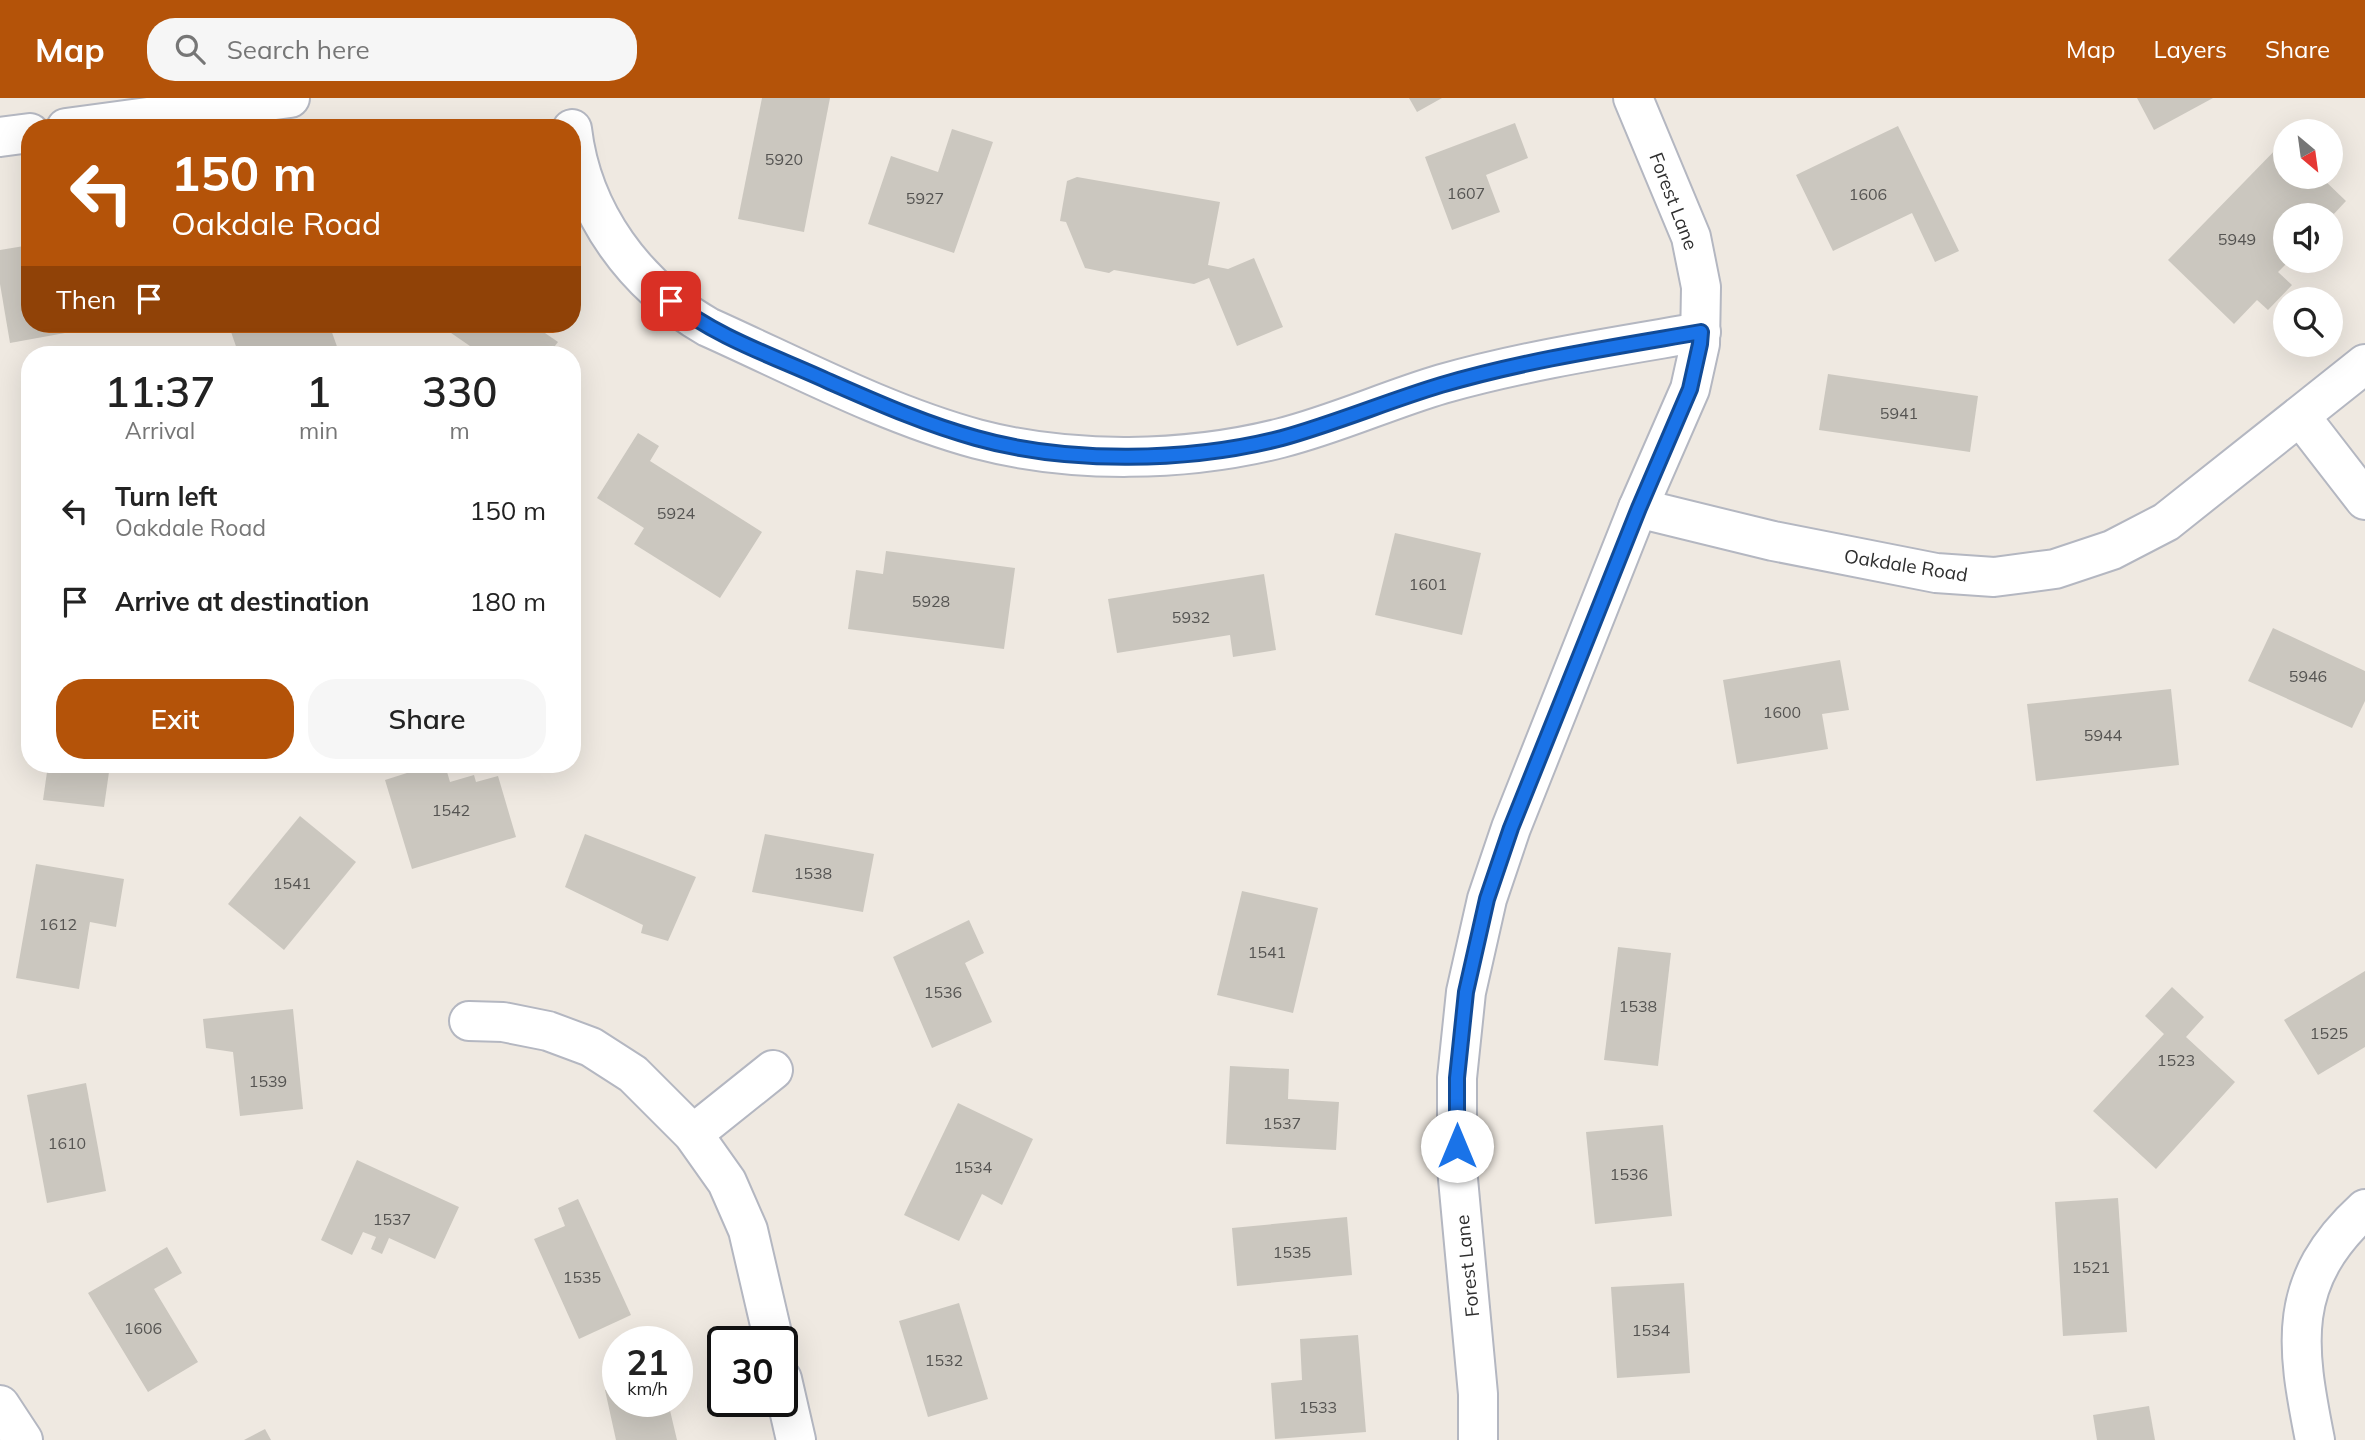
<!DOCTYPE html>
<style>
body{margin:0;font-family:Mulish,sans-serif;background:#f6f6f6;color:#222;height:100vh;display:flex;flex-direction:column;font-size:26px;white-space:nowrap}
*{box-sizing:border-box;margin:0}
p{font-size:23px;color:#767676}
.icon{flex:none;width:38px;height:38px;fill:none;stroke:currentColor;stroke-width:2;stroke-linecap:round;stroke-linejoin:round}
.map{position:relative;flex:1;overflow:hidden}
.sheet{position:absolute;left:21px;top:248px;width:560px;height:427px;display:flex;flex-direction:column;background:#fff;border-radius:28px;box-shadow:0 7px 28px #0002}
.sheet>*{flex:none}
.top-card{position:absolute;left:21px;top:21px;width:560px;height:214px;border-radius:28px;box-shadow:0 7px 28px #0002;background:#b45309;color:#fff;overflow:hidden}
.needle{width:46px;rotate:151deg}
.tools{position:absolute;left:2273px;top:21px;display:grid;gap:14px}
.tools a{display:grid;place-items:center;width:70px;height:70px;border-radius:50%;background:#fff;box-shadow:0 7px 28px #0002;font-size:35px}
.speed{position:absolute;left:602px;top:1228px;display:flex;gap:14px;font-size:35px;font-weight:700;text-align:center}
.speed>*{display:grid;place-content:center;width:91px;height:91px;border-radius:50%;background:#fff;box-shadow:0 7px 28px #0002;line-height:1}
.speed small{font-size:18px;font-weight:400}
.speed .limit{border:4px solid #111;border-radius:10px;background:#fff;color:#111}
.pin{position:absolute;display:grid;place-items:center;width:60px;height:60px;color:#fff;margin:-30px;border-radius:14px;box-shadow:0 4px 10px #0006}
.me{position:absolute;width:77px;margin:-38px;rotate:0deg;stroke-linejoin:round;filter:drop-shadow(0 0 5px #0008)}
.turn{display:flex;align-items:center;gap:24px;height:147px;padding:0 35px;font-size:32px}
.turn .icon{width:91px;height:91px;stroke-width:2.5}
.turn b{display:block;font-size:49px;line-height:60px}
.then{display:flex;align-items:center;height:66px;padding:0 35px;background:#0003;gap:14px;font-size:26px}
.eta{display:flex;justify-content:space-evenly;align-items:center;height:119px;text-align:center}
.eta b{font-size:42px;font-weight:600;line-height:49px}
.primary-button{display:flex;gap:14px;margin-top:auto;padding:14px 35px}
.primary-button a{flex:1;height:80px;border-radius:28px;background:#b45309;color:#fff;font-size:28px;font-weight:600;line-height:80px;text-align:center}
.primary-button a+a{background:#f6f6f6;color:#222}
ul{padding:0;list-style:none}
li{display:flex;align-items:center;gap:21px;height:91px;padding:0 35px}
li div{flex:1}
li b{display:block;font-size:26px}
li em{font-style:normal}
header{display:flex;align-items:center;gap:42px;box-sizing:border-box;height:98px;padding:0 35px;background:#b45309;color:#fff}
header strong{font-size:33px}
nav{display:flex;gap:38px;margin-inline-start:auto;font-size:24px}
.search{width:490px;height:63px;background:#f6f6f6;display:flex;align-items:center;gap:18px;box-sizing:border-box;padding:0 24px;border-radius:28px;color:#767676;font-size:26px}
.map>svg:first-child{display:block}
.building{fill:#cbc7bf}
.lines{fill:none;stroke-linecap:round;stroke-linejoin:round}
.minor-casing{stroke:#b4b7c1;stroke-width:42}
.minor{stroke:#fff;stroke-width:38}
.route-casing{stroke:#114b97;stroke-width:18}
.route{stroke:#1a73e8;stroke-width:12}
.labels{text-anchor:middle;stroke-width:5;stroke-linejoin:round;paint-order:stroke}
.number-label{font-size:16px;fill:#555452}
.street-label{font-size:19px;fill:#2e2e2e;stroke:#fff}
</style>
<header>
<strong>Map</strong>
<div class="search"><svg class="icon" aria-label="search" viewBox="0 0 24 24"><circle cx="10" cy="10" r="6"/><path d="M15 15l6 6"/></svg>Search here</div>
<nav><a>Map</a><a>Layers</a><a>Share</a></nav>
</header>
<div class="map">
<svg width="2365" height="1342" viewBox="0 0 2365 1342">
<rect width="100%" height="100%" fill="#efe9e1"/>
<g class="building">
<path d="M762 0H830L804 134 738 121Z"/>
<path d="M1409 0H1442L1417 14Z"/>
<path d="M2137 0H2213L2154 32Z"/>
<path d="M1515 25 1528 60 1486 77 1500 114 1452 132 1425 59Z"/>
<path d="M1898 28 1959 153 1935 164 1912 115 1833 153 1796 77Z"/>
<path d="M952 31 993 44 954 155 868 126 891 58 938 74Z"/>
<path d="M2284 43 2286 79H2321L2346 103 2331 119V117H2286V163H2289L2278 174 2292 187 2268 212 2257 202 2234 226 2168 162Z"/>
<path d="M1077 79 1220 104 1208 167 1228 171 1254 160 1283 229 1237 248 1209 180 1194 186 1114 172 1109 175 1085 170 1066 124 1060 123 1067 83Z"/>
<path d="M30 147V226L109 227 10 245 0 186V152Z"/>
<path d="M246 226H329L340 257H239L230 231Z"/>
<path d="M438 226H532L558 244 548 257H483Z"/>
<path d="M1828 276 1978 298 1970 354 1819 332Z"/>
<path d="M638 335 659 348 650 363 762 434 720 500 634 446 644 430 597 400Z"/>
<path d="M1395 435 1481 455 1462 537 1375 517Z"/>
<path d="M886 453 1015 470 1004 551 848 531 856 472 883 476Z"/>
<path d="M1264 476 1276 552 1233 559 1230 537 1117 555 1108 501Z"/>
<path d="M2273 530 2365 573V603L2352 630 2248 583Z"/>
<path d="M1840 562 1849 612 1822 616 1828 651 1737 666 1723 582Z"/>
<path d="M2171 591 2179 667 2036 683 2027 606Z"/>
<path d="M48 667H110L104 709 43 702Z"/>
<path d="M432 667H445L450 684 474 677 476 684 498 678 516 739 412 771 385 682Z"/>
<path d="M300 718 356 764 284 852 228 806Z"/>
<path d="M585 736 696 779 668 843 641 835 643 827 565 789Z"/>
<path d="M765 736 874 756 863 814 752 794Z"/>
<path d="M36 766 124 781 116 829 90 824 79 891 16 880Z"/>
<path d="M1242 793 1318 810 1293 915 1217 897Z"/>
<path d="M969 822 984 855 965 865 992 924 932 950 893 859Z"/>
<path d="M1618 849 1671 855 1658 968 1604 962Z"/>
<path d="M2365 873V949L2318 977 2284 922Z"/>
<path d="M2172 889 2204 919 2186 939 2235 984 2156 1071 2093 1013 2164 936 2145 918Z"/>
<path d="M293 911 303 1011 240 1018 233 954 206 950 203 921Z"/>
<path d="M1230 968 1289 971 1288 1001 1339 1004 1336 1052 1226 1046Z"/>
<path d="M86 985 106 1093 47 1105 27 997Z"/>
<path d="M958 1005 1033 1041 1002 1107 982 1096 959 1143 904 1117Z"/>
<path d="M1663 1027 1672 1118 1595 1126 1586 1034Z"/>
<path d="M357 1062 459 1109 435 1161 389 1140 382 1156 371 1151 376 1139 363 1134 352 1157 321 1142Z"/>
<path d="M2118 1100 2127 1234 2063 1238 2055 1104Z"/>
<path d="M578 1101 631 1217 579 1241 534 1141 565 1128 558 1110Z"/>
<path d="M1347 1119 1352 1177 1237 1188 1232 1130Z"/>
<path d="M167 1149 182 1175 154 1191 198 1264 148 1294 88 1195Z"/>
<path d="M1684 1185 1690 1275 1617 1280 1611 1189Z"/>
<path d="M959 1205 988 1301 928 1319 899 1223Z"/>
<path d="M1358 1237 1366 1334 1275 1341 1271 1285 1302 1282 1300 1241Z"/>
<path d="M618 1289V1304H668L677 1342H616L605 1292Z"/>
<path d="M2149 1308 2155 1342H2097L2093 1317Z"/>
<path d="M265 1331 271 1342H244Z"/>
</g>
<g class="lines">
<g class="minor-casing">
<g id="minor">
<path d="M66 30 290 0"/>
<path d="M572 31C582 116 635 187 708 229 795 268 885 316 977 341 1072 366 1186 364 1281 340 1336 326 1388 302 1442 286 1527 262 1614 249 1701 234"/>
<path d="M0 39 30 35"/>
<path d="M2300 318 2365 402"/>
<path d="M1638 410 1773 443 1936 475 1994 479 2055 471 2112 452 2166 424 2365 266"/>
<path d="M469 923 503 924 548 933 591 949 633 976 693 1036 727 1084 748 1132 774 1244"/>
<path d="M693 1036 773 972"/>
<path d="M782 1281 796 1342"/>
<path d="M0 1307 23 1342"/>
<path d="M1478 1342V1296L1457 1070V980L1466 894 1487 801 1511 730 1638 410 1690 291 1700 246 1701 189 1691 139 1633 0"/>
<path d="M2315 1342C2296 1247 2286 1183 2365 1111"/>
</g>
</g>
<use href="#minor" class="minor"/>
</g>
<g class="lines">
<g class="route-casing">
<path id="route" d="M671 203C717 240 776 259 830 284 878 305 925 326 976 340 1068 366 1189 364 1282 340 1336 325 1388 303 1441 287 1526 262 1614 249 1701 234L1700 246 1690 291 1639 410 1590 533 1511 730 1487 801 1466 894 1457 980V1048"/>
</g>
<use href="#route" class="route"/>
</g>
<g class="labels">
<g class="number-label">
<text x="784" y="67">5920</text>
<text x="1466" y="101">1607</text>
<text x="1868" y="102">1606</text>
<text x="925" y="106">5927</text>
<text x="2237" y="147">5949</text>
<text x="1899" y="321">5941</text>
<text x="676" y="421">5924</text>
<text x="1428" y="492">1601</text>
<text x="931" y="509">5928</text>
<text x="1191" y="525">5932</text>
<text x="2308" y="584">5946</text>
<text x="1782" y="620">1600</text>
<text x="2103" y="643">5944</text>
<text x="451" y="718">1542</text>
<text x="813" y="781">1538</text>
<text x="292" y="791">1541</text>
<text x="58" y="832">1612</text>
<text x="1267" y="860">1541</text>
<text x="943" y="900">1536</text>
<text x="1638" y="914">1538</text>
<text x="2329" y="941">1525</text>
<text x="2176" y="968">1523</text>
<text x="268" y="989">1539</text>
<text x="1282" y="1031">1537</text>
<text x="67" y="1051">1610</text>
<text x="973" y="1075">1534</text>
<text x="1629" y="1082">1536</text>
<text x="392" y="1127">1537</text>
<text x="1292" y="1160">1535</text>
<text x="2091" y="1175">1521</text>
<text x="582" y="1185">1535</text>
<text x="143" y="1236">1606</text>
<text x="1651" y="1238">1534</text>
<text x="944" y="1268">1532</text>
<text x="1318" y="1315">1533</text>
</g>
<g class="street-label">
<text transform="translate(1674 103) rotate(69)" y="7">Forest Lane</text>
<text transform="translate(1906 467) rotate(9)" y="7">Oakdale Road</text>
<text transform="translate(1467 1168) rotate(-96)" y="7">Forest Lane</text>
</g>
</g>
</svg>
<div class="tools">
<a><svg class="needle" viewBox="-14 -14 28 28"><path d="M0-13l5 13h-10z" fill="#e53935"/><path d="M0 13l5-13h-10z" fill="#767676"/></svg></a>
<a><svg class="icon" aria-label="sound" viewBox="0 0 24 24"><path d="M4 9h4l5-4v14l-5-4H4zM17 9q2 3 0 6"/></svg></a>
<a><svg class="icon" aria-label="search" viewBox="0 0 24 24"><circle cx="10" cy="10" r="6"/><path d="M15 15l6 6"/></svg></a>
</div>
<div class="speed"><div>21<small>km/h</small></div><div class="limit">30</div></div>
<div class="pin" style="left:671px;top:203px;background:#d93025"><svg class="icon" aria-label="arrive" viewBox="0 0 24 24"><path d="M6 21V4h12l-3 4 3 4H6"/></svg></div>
<svg class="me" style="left:1457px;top:1048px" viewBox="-20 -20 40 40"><circle r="19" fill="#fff"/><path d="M0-13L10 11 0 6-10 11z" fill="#1a73e8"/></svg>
<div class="top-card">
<div class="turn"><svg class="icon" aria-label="left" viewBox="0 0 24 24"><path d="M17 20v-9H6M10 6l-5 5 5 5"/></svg><div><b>150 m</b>Oakdale Road</div></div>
<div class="then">Then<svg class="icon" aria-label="arrive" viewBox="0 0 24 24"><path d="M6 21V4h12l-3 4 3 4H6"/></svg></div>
</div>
<section class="sheet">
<div class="eta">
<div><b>11:37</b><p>Arrival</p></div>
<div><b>1</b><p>min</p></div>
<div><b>330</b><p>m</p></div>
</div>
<ul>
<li><svg class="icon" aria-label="left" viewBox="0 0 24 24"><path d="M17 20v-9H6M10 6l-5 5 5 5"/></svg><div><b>Turn left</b><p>Oakdale Road</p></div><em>150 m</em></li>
<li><svg class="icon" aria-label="arrive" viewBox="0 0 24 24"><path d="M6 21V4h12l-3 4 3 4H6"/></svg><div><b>Arrive at destination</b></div><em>180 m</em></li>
</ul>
<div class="primary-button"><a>Exit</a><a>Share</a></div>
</section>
</div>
